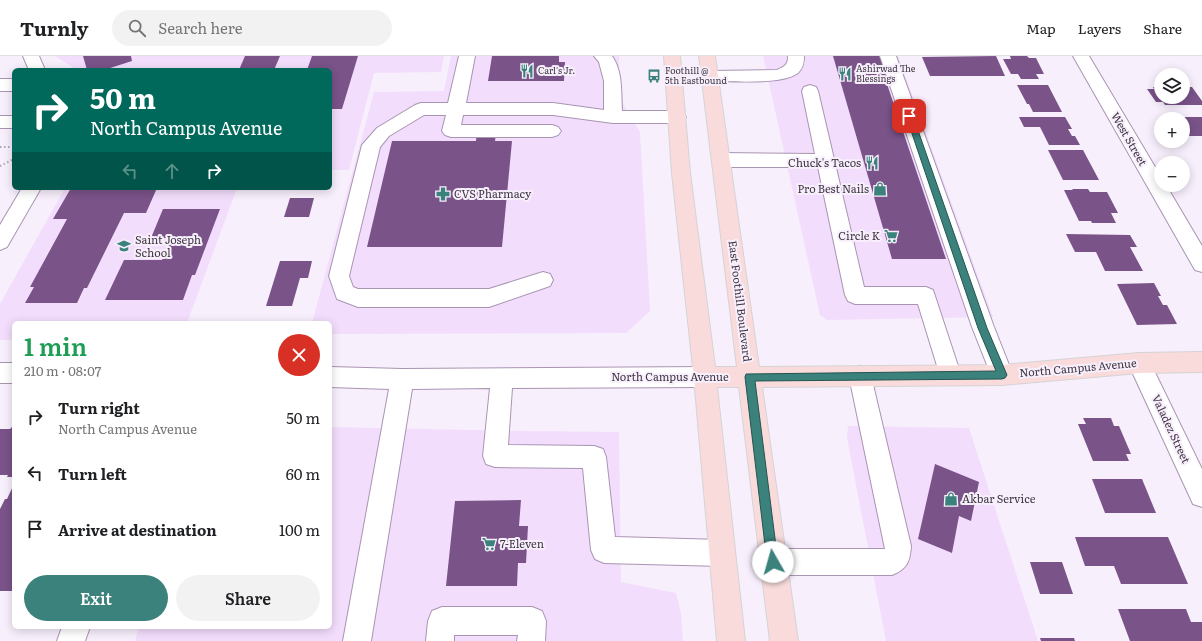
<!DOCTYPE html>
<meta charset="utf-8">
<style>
body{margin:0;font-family:Literata,serif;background:#f2f2f2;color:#202124;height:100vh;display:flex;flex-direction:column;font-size:15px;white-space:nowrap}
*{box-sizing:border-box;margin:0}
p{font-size:13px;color:#757577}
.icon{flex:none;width:22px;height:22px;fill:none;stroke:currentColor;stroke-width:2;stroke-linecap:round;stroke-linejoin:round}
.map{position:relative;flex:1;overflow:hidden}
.panel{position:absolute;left:12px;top:265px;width:320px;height:308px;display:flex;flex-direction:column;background:#fff;border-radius:6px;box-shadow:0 2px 10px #0003}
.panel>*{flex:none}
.guide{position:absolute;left:12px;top:12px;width:320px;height:122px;border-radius:6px;box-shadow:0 2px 10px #0003;background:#00695c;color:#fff;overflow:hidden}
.tools{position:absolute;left:1154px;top:12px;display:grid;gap:8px}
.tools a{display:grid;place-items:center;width:36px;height:36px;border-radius:50%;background:#fff;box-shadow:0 2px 10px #0003;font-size:20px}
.pin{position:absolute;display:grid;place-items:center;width:34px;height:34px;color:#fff;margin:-17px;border-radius:8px;box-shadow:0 2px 6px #0006}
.me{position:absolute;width:44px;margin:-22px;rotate:353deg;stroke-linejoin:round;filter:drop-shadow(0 0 3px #0008)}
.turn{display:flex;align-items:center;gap:14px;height:84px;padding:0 12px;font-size:18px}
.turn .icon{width:52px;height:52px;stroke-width:2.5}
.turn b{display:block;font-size:28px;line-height:34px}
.lanes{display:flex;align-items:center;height:38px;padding:0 12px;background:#0003;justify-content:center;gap:20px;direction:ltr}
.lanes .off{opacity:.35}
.round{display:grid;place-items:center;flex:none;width:42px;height:42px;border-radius:21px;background:#f2f2f2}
.headline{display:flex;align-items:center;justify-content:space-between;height:68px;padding:0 12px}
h1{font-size:24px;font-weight:600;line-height:30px;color:#1e9e55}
.primary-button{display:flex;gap:8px;margin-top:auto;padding:8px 12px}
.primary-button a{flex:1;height:46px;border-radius:24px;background:#3b827c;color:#fff;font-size:16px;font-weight:600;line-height:46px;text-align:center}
.primary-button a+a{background:#f2f2f2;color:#202124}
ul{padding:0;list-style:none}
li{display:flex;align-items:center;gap:12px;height:56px;padding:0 12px}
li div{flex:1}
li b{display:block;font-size:15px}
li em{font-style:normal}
header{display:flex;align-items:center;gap:24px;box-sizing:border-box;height:56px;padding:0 20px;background:#fff;border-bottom:1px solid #e0e0e0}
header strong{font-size:19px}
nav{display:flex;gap:22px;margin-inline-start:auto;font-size:14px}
.search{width:280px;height:36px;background:#f2f2f2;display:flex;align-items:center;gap:10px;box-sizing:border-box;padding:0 14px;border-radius:22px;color:#757577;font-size:15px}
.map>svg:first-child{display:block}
.built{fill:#f3ddfc}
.building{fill:#7a5389}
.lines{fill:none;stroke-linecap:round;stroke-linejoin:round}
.minor-casing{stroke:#a994b2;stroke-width:2}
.major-casing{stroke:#d5d3d5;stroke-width:2}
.path{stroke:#b0a7b4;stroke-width:2;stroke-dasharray:1.5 2.5;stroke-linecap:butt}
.minor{fill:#fff;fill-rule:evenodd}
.major{fill:#f9dbdb;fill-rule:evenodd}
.route{fill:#3b827c;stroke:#265451}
.labels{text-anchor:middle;stroke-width:4;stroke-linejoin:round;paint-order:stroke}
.far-poi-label{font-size:9px;fill:#3e3541;stroke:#f8effc;text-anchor:start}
.street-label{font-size:11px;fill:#3e3541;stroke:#f8effc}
.poi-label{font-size:11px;fill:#3e3541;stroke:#f8effc;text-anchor:start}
</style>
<header>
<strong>Turnly</strong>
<div class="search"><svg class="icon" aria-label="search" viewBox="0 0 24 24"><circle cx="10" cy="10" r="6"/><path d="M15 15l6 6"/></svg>Search here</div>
<nav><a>Map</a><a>Layers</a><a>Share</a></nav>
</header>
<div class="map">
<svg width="1202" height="585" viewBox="0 0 1202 585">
<rect width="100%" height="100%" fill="#f8effc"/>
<g class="built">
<path d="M55 0H444L441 16 374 17 349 114H330V14H77Z"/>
<path d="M451 0H619L620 43 640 76 650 255 626 277 330 278V267H312L374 36 444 35Z"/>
<path d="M763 0H898L993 261 827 264 820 259Z"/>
<path d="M65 132H237L187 267H14V284H0V248Z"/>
<path d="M848 370 969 372 1038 585H886L847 382Z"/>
<path d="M330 371 525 375 619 376 621 526 676 537 681 557 683 585H135L139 571H330Z"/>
</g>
<g class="building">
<path d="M83 0H131L132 5 104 14H87Z"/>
<path d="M245 0H280L274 14H239Z"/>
<path d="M312 0H358L342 53H330V14H307Z"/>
<path d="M492 0H559V6H565L564 25H488Z"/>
<path d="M833 0H881L891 28H887L946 203H892Z"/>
<path d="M996 0 1005 20H930L922 1Z"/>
<path d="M1010 0H1027L1029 2H1036L1044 18H1036L1039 23H1021L1018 18H1011L1003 3H1011Z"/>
<path d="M1017 29H1048L1062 56H1033L1029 48H1027Z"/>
<path d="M1153 31H1161V41H1183V31H1192L1202 45V49H1165L1163 46H1156L1147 33H1154Z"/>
<path d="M1019 61H1065L1072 73H1068L1072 80H1075L1080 89H1049L1040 71H1024Z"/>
<path d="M1173 61H1202V80H1186L1183 76V63H1175Z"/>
<path d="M477 71H497L495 85H512L502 191H367L392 85H476Z"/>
<path d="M1048 94H1083L1099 124H1063Z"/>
<path d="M71 132H157L146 157H124L87 232H84L77 247H25L34 231H30L67 163H53Z"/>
<path d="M1072 133H1088L1090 136H1107L1118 157H1111L1116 167H1092L1091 165H1079L1064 134H1073Z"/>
<path d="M290 142H314L309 161H284Z"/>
<path d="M163 153H220L195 219H192L183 244H105L124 204H162L172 182H151Z"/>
<path d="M1066 178 1130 179 1137 191H1130L1143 215H1105L1096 196H1075Z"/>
<path d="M280 205H312L308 222H300L292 250H266Z"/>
<path d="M1154 227 1161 240H1158L1163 249H1167L1177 268 1137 269 1117 228Z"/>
<path d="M1083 362H1111L1114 370H1119L1131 398H1126L1129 405H1093L1078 368H1086Z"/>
<path d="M12 371H14V421H7L8 419H0V373H10Z"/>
<path d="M935 408 979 426 971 465 959 460 952 497 918 483Z"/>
<path d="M1092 423H1142L1156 457H1105Z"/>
<path d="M14 428V535H0V453L5 443H7Z"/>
<path d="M521 444 519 470H528L526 507H518L517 530H446L455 445Z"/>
<path d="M1075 481H1168L1188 528H1121L1114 510H1085Z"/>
<path d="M1030 506H1062L1073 538H1040Z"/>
<path d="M1118 553H1186L1191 566H1202V585H1130Z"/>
<path d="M1040 582H1074L1075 585H1041Z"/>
</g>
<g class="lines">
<g class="minor-casing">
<g id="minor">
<path d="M23 0H39L45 14H29Z"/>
<path d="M459 0H475L466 47H553L604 54V25L599 6 594 0H612C623 15 621 38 622 55H677L683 57 686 61 683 65 677 67H613L553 59H463L461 69H552L558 71 561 75 558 79 552 81H451L445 79 442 75 446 59H424L389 80 380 91 349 220 353 231 358 233H489L543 216 550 218 553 224 550 230 489 251H358L337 243 329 220 362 89 377 72 415 49 421 47H448Z"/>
<path d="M788 0H804C804 7 803 12 798 17 783 29 731 25 710 25L704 24 702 20 704 16 710 15 777 14C785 10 788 9 788 0Z"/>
<path d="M880 0H896L994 271 1013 319 1010 326 1002 329 994 326 991 319 972 271Z"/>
<path d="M1073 0H1089L1161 121V129H1166L1202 190V216L1195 214Z"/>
<rect x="0" y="23" width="14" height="12"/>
<path d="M810 29 816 31 818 35 864 231H926L933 234 961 319 958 326 950 329 942 326 918 248H855L848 245 845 239 818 111H722L716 109 713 104 716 99 722 97 815 98 802 35 804 31Z"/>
<rect x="0" y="60" width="14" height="12"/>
<path d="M22 132H41L7 191 0 194V169Z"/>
<path d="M1139 297 1147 300 1202 413V451L1193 448 1128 307 1131 300Z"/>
<rect x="0" y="307" width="14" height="20"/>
<path d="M860 310 868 313 871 320 911 490C910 506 907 513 892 519H773L764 515 760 506 764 497 773 493H885L849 320 852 313Z"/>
<path d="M330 311 402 313 705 311 713 314 716 321 713 328 705 331 512 332 508 389 594 390 603 393 606 401 615 481 722 484 731 488 735 497 731 506 722 510 604 507 595 503 591 494 583 412 495 411 486 408 483 400 490 332 412 333 371 585H343L389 333 330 331Z"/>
<path d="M442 551H532L542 555 546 565 545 585H517L518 579H454V585H426L428 565 432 555Z"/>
<path d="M62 571H90L85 585H57Z"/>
</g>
</g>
<g class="major-casing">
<path id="major" d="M664 0H680L690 117 715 311H737L699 0H715L759 311 1002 309 1139 297 1202 296V316L1139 317 1002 329 762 331 798 585H770L739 331H717L745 585H717L694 321 672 117Z"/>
</g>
<g class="path">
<path d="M0 91H14"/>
<path d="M0 110 14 103"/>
</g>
<use href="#minor" class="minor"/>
<use href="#major" class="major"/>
</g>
<path class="route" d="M909 58 913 60 987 272 1007 319 1005 322 1002 323 755 325 778 506 776 510 773 511 769 510 767 506 745 321 746 318 996 315 978 272 906 60Z"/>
<defs>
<g id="restaurant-bare" transform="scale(1.08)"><path d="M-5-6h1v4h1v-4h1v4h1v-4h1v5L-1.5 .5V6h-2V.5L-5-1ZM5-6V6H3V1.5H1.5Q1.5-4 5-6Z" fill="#3b827c" stroke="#f8effc" stroke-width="2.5" paint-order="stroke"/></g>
<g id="bus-bare" transform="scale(1.08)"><path d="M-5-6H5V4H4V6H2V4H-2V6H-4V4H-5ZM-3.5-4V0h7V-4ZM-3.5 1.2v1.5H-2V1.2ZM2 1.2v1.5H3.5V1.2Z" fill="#3b827c" stroke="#f8effc" stroke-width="2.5" paint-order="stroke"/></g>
<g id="shop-bare" transform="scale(1.08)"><path d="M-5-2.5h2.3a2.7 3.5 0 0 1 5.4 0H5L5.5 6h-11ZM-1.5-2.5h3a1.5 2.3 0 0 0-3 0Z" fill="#3b827c" stroke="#f8effc" stroke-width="2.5" paint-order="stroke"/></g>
<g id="pharmacy-bare" transform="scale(1.08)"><path d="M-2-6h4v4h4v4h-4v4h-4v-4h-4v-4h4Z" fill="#3b827c" stroke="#f8effc" stroke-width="2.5" paint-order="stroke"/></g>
<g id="supermarket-bare" transform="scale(1.08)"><path d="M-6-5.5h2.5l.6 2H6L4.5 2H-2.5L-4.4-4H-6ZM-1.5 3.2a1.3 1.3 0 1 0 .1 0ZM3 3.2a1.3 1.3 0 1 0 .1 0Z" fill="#3b827c" stroke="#f8effc" stroke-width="2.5" paint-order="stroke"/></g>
<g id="school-bare" transform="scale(1.08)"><path d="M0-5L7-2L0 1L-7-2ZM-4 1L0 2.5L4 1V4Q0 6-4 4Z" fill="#3b827c" stroke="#f8effc" stroke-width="2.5" paint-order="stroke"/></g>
</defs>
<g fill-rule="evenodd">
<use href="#restaurant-bare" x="527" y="15"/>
<use href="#restaurant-bare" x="845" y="18"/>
<use href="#bus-bare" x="654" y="20"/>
<use href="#restaurant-bare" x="872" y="107"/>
<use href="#shop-bare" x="880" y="133"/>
<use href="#pharmacy-bare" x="443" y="138"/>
<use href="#supermarket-bare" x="891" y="180"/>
<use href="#school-bare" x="124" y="190"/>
<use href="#shop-bare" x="951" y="443"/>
<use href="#supermarket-bare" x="489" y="488"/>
</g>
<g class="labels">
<g class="far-poi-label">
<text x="856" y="16">Ashirwad The<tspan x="856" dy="10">Blessings</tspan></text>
<text x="538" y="18">Carl's Jr.</text>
<text x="665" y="18">Foothill @<tspan x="665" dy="10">5th Eastbound</tspan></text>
</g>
<g class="street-label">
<text transform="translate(1129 83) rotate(60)" y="4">West Street</text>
<text transform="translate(740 245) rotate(83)" y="4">East Foothill Boulevard</text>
<text transform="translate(1078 312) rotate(-5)" y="4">North Campus Avenue</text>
<text x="670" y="325">North Campus Avenue</text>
<text transform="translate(1171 373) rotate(65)" y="4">Valadez Street</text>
</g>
<g class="poi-label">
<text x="861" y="111" text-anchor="end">Chuck's Tacos</text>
<text x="869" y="137" text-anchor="end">Pro Best Nails</text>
<text x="454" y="142">CVS Pharmacy</text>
<text x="880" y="184" text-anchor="end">Circle K</text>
<text x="135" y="188">Saint Joseph<tspan x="135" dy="13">School</tspan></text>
<text x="962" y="447">Akbar Service</text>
<text x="500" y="492">7-Eleven</text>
</g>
</g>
</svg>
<div class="tools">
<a><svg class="icon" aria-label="layers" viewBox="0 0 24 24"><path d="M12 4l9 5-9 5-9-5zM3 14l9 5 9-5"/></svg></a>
<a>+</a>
<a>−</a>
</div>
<div class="pin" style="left:909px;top:60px;background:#d93025"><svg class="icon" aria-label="arrive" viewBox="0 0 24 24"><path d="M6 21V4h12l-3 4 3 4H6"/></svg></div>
<svg class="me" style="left:773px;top:506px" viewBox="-20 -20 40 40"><circle r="19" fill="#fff"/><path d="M0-13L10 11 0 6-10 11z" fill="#3b827c"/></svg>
<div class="guide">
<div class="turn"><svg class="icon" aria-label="right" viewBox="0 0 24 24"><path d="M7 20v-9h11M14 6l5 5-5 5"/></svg><div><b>50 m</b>North Campus Avenue</div></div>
<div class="lanes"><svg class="icon off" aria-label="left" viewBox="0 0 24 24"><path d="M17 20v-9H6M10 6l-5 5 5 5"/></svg><svg class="icon off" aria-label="ahead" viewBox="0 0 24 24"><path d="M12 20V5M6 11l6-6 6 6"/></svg><svg class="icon" aria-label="right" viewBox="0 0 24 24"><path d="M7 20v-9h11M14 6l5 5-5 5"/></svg></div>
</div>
<section class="panel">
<div class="headline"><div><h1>1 min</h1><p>210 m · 08:07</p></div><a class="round" style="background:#d93025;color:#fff"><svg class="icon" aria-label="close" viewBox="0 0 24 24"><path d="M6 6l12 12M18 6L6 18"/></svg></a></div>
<ul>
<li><svg class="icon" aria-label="right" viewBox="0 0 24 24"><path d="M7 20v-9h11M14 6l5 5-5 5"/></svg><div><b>Turn right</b><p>North Campus Avenue</p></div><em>50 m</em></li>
<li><svg class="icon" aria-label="left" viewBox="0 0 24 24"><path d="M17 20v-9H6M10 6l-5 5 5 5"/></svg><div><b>Turn left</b></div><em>60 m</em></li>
<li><svg class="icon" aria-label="arrive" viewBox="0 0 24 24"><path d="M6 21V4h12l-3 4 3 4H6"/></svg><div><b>Arrive at destination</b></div><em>100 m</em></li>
</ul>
<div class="primary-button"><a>Exit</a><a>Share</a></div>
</section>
</div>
